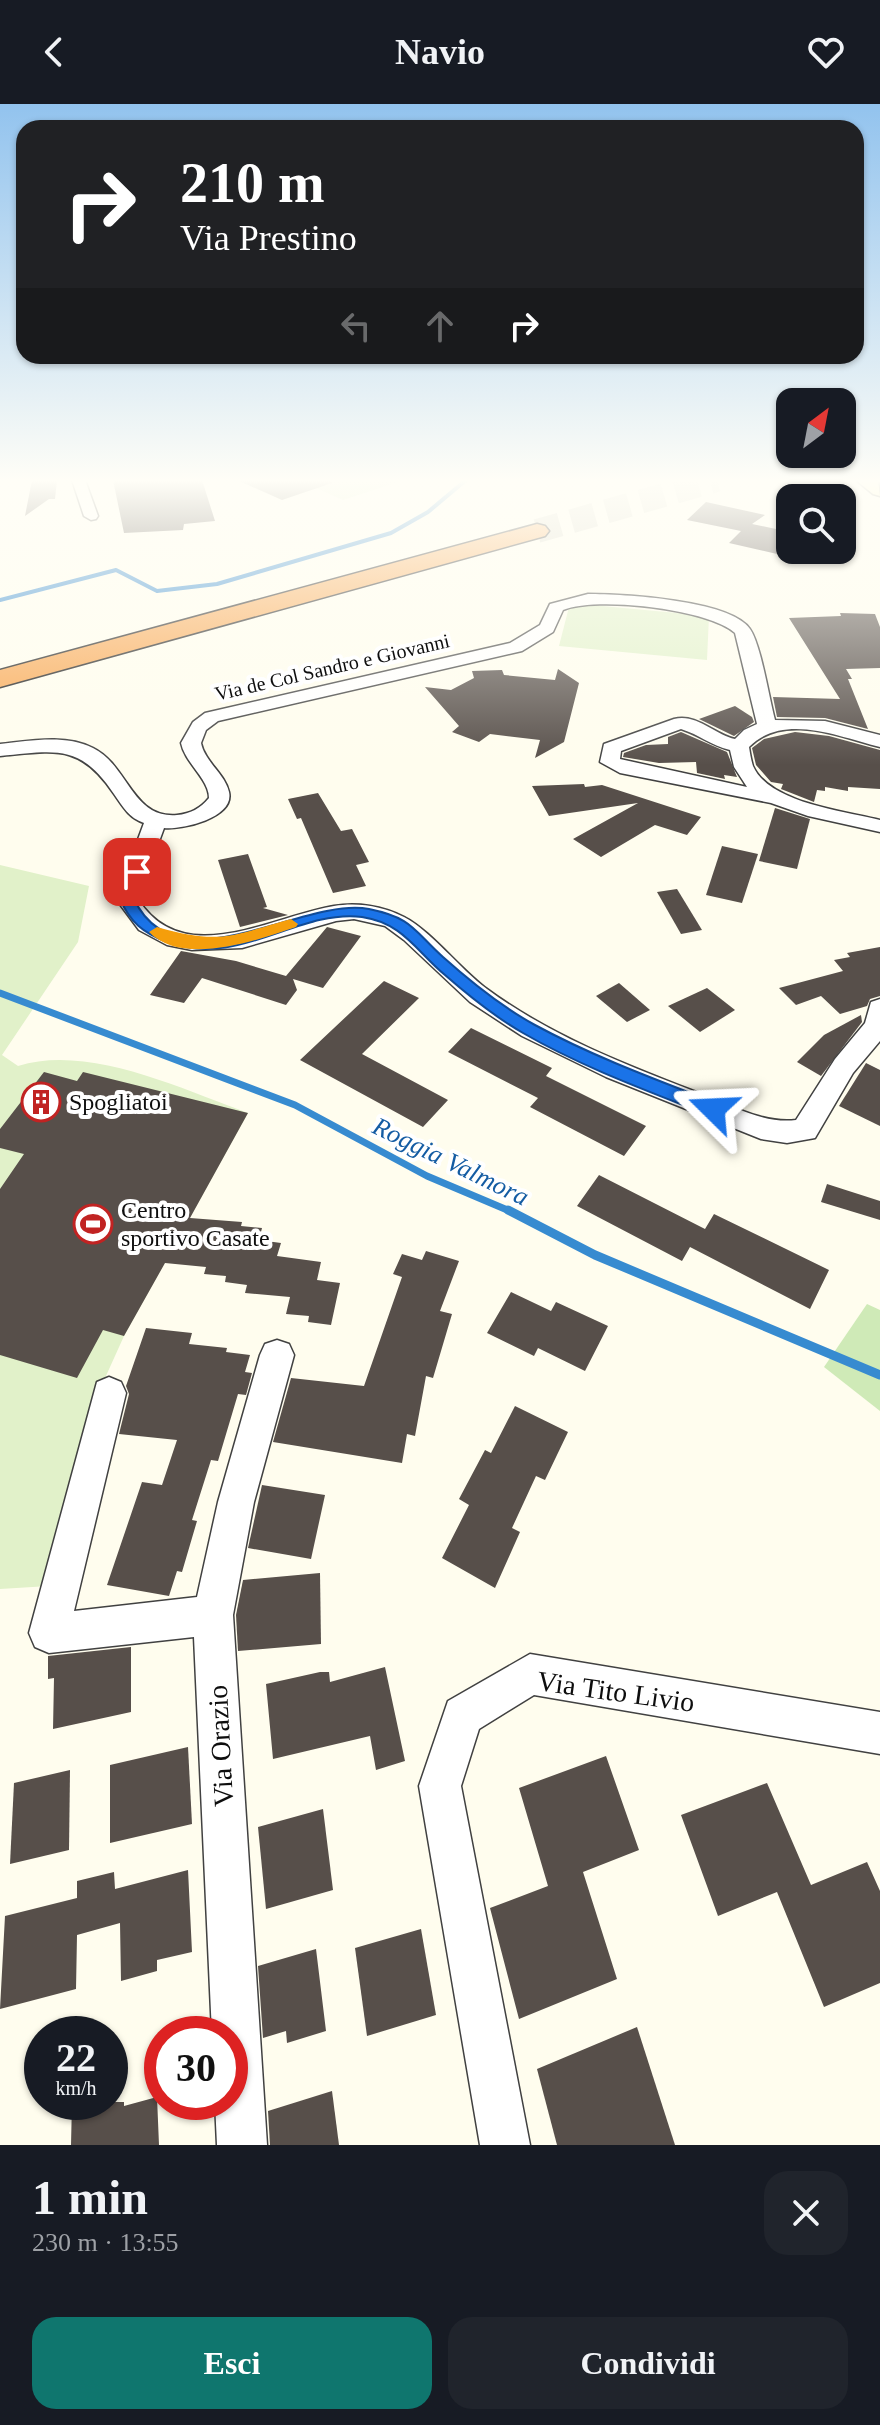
<!DOCTYPE html>
<html lang="it">
<meta charset="utf-8">
<style>
body{margin:0;font-family:"Times New Roman",serif;background:#20242c;color:#f1f3f6;height:100vh;display:flex;flex-direction:column;font-size:30px;white-space:nowrap}
*{box-sizing:border-box;margin:0}
p{font-size:26px;color:#9ea1a6}
.icon{flex:none;width:44px;height:44px;fill:none;stroke:currentColor;stroke-width:2;stroke-linecap:round;stroke-linejoin:round}
.map{position:relative;height:2041px;overflow:hidden}
.panel{display:flex;flex-direction:column;background:#171b24;flex:1}
.panel>*{flex:none}
.banner{position:absolute;left:16px;top:16px;width:848px;height:244px;border-radius:24px;box-shadow:0 2px 6px #0004;background:#202124;color:#fff;overflow:hidden}
.needle{width:52px;rotate:32deg}
.tools{position:absolute;left:776px;top:284px;display:grid;gap:16px}
.tools a{display:grid;place-items:center;width:80px;height:80px;border-radius:16px;background:#171b24;box-shadow:0 2px 6px #0004;font-size:40px}
.speed{position:absolute;left:24px;top:1912px;display:flex;gap:16px;font-size:40px;font-weight:700;text-align:center}
.speed>*{display:grid;place-content:center;width:104px;height:104px;border-radius:50%;background:#171b24;box-shadow:0 2px 6px #0004;line-height:1}
.speed small{font-size:20px;font-weight:400}
.speed .limit{border:12px solid #d22;background:#fff;color:#111}
.pin{position:absolute;display:grid;place-items:center;width:68px;height:68px;color:#fff;margin:-34px;border-radius:16px;box-shadow:0 4px 12px #0006}
.me{position:absolute;width:88px;margin:-44px;rotate:291deg;stroke-linejoin:round;filter:drop-shadow(0 0 6px #0008)}
.turn{display:flex;align-items:center;gap:28px;height:168px;padding:0 32px;font-size:36px}
.turn .icon{width:104px;height:104px;stroke-width:2.5}
.turn b{display:block;font-size:56px;line-height:68px}
.lanes{display:flex;align-items:center;height:76px;padding:0 32px;background:#0003;justify-content:center;gap:40px;direction:ltr}
.lanes .off{opacity:.35}
.round{display:grid;place-items:center;flex:none;width:84px;height:84px;border-radius:24px;background:#20242c}
.overview{display:flex;align-items:center;justify-content:space-between;height:136px;padding:0 32px}
h1{font-size:48px;font-weight:700;line-height:60px}
.button{display:flex;gap:16px;margin-top:auto;padding:16px 32px}
.button a{flex:1;height:92px;border-radius:24px;background:#0f766e;color:#fff;font-size:32px;font-weight:700;line-height:92px;text-align:center}
.button a+a{background:#20242c;color:#f1f3f6}
header{display:flex;justify-content:space-between;align-items:center;height:104px;padding:0 32px;background:#171b24;font-size:36px;font-weight:700}
.map>svg:first-child{display:block}
.green{fill:#cfeab7}
.pitch{fill:#e1f1c9}
.lines{fill:none;stroke-linecap:round;stroke-linejoin:round}
.stream-far2{stroke:#378bd0;stroke-width:4}
.stream-far1{stroke:#378bd0;stroke-width:7}
.stream{stroke:#378bd0;stroke-width:9}
.building{fill:#574f4a}
.motorway-tunnel{stroke:#dbd9cc;stroke-width:24;stroke-dasharray:24 12;stroke-linecap:butt}
.minor-casing{stroke:#414141;stroke-width:3}
.secondary-casing{stroke:#303030;stroke-width:3}
.motorway-casing{stroke:#1f1f1f;stroke-width:3}
.minor{fill:#fff;fill-rule:evenodd}
.secondary{fill:#fffaa9;fill-rule:evenodd}
.motorway{fill:#f8a854;fill-rule:evenodd}
.route{fill:#1a73e8;stroke:#114b97;stroke-width:2}
.slow{fill:#f59e0b}
.labels{text-anchor:middle;stroke-width:8;stroke-linejoin:round;paint-order:stroke}
.far-street-label{font-size:20px;fill:#0e0e0e;stroke:#fff}
.poi-label{font-size:24px;fill:#0e0e0e;stroke:#fff;text-anchor:start}
.water-label{font-size:26px;font-style:italic;fill:#145ca3;stroke:#fff}
.near-street-label{font-size:28px;fill:#0e0e0e;stroke:#fff}
</style>
<header><svg class="icon" aria-label="back" viewBox="0 0 24 24"><path d="M15 5l-7 7 7 7"/></svg>Navio<svg class="icon" aria-label="heart" viewBox="0 0 24 24"><path d="M12 20l-8-8c-3-5 5-10 8-4 3-6 11-1 8 4z"/></svg></header>
<div class="map">
<svg width="880" height="2041" viewBox="0 0 880 2041">
<rect width="100%" height="100%" fill="#fffdee"/>
<path class="green" d="M867 1200 880 1206V1307L824 1263Z"/>
<g class="pitch">
<path d="M298 376H404L343 396Z"/>
<path d="M570 499 709 512 707 556 559 542Z"/>
<path d="M0 761 89 782 78 838 2 951 18 962C89 940 181 985 248 1009L124 1232 96 1294 49 1482 0 1485Z"/>
</g>
<g class="lines">
<path class="stream-far2" d="M0 496 116 466 157 487 217 480 391 429 428 408 466 376"/>
<path class="stream-far1" d="M0 889 295 1001 427 1072 512 1108"/>
<path class="stream" d="M508 1106 595 1151 880 1271"/>
</g>
<g class="building">
<path d="M32 376H57L55 395H49L25 412Z"/>
<path d="M113 376H202L215 417 184 420 183 426 124 429Z"/>
<path d="M237 376H331L332 379 282 396Z"/>
<path d="M706 398 765 411 752 420 790 428V453L729 439 741 427 687 416Z"/>
<path d="M840 509 875 510 880 523V564L846 565 852 575H848L868 625 825 614 777 613 773 593 840 595 789 514 841 512Z"/>
<path d="M558 565 579 579 564 638 535 654 540 636 490 630 479 638 452 628 459 622 425 583 451 586 474 574 472 567 502 566 504 571 555 576Z"/>
<path d="M735 602 752 613 754 618 734 632 699 615Z"/>
<path d="M681 628 727 648 737 673 724 671 725 675 697 669 696 658 659 659 623 653 624 649 646 641 668 640V633Z"/>
<path d="M795 628 829 632 880 646V685L848 683V687L825 683V687L817 686 814 698 781 685 783 680 771 678 756 661 752 644 764 635Z"/>
<path d="M584 680 585 683 602 681 701 713 687 731 655 721 601 753 573 735 638 699 549 712 532 682Z"/>
<path d="M318 689 341 727 352 725 369 758 356 761 366 782 333 789 301 714 297 715 288 695Z"/>
<path d="M775 704 810 715 797 765 759 757Z"/>
<path d="M722 742 758 750 742 799 706 791Z"/>
<path d="M248 750 267 803 263 804 288 811 240 823 218 756Z"/>
<path d="M677 785 702 826 681 830 657 788Z"/>
<path d="M327 823 361 832 323 884 293 875 297 886 286 901 202 874 184 899 150 891 181 847 236 857 286 872Z"/>
<path d="M880 843V892L870 895 867 902 840 910 821 892 796 901 779 884 843 867 834 856 850 853 847 849Z"/>
<path d="M384 877 419 894 362 950 448 996 423 1023 300 956Z"/>
<path d="M619 879 650 906 627 918 596 892Z"/>
<path d="M707 884 735 906 700 928 668 902Z"/>
<path d="M861 911 862 918 821 972 797 958 824 931Z"/>
<path d="M471 924 552 964 546 972 646 1022 624 1052 530 1003 538 994 448 948Z"/>
<path d="M866 959 880 966V1022L839 1002Z"/>
<path d="M44 968 77 977 83 968 248 1009 190 1114 242 1118 241 1122 262 1124 259 1136 281 1139 277 1152 321 1158 317 1176 340 1179 331 1221 308 1218 309 1212 286 1210 290 1193 245 1189 247 1181 225 1178 226 1172 204 1170 206 1163 165 1159 124 1232 103 1226 77 1274 0 1251V1085L24 1050 0 1044V1025Z"/>
<path d="M599 1071 705 1125 714 1110 829 1166 810 1205 690 1143 682 1157 577 1102Z"/>
<path d="M827 1080 880 1097V1116L821 1098Z"/>
<path d="M426 1147 459 1157 440 1207 452 1210 433 1274 426 1272 415 1332 407 1330 402 1359 273 1338 291 1274 364 1282 402 1173 393 1170 402 1150 422 1156Z"/>
<path d="M511 1188 551 1207 556 1198 608 1222 585 1267 538 1244 534 1252 487 1229Z"/>
<path d="M146 1224 192 1229 189 1240 227 1244 226 1248 250 1251 245 1268 252 1269 246 1291 238 1290 218 1357 211 1356 192 1416 197 1417 182 1468 177 1467 169 1492 107 1481 142 1378 162 1381 177 1336 119 1330 129 1290 126 1282Z"/>
<path d="M515 1302 568 1328 545 1376 536 1372 512 1424 520 1428 495 1484 442 1454 469 1401 459 1395 485 1346 491 1349Z"/>
<path d="M262 1381 325 1391 311 1455 248 1444Z"/>
<path d="M320 1469 321 1540 238 1547 236 1511 243 1476Z"/>
<path d="M131 1543V1608L53 1625 54 1574 48 1575V1552Z"/>
<path d="M385 1563 405 1657 376 1666 370 1632 273 1655 266 1580 320 1568H329L330 1578Z"/>
<path d="M188 1643 192 1720 110 1739V1661Z"/>
<path d="M606 1652 639 1746 583 1768 617 1875 519 1915 490 1804 548 1782 519 1684Z"/>
<path d="M70 1666 69 1746 10 1760 14 1679Z"/>
<path d="M767 1679 811 1781 867 1758 880 1787V1879L824 1903 777 1788 718 1812 681 1711Z"/>
<path d="M323 1705 333 1786 266 1805 258 1723Z"/>
<path d="M188 1766 192 1848 157 1856V1867L121 1877 120 1819 77 1831 76 1885 0 1905 5 1812 77 1794V1777L114 1768 115 1785Z"/>
<path d="M421 1825 436 1911 367 1932 355 1844Z"/>
<path d="M316 1845 326 1927 287 1939 286 1927 263 1934 258 1862Z"/>
<path d="M637 1923 675 2041H557L537 1965Z"/>
<path d="M332 1987 339 2041H270L268 2007Z"/>
<path d="M157 1993 159 2041H71L72 1998H124V2002Z"/>
</g>
<g class="lines">
<path class="motorway-tunnel" d="M537 427 717 376"/>
<g class="minor-casing">
<g id="minor">
<path d="M72 376H85L98 412 96 415 91 416 84 412Z"/>
<path d="M588 490C623 490 731 496 750 525 761 541 769 594 775 616L825 617 880 631V643C839 633 784 608 749 643 750 649 751 656 753 662 769 699 845 707 880 716V728L808 712 771 699 620 669 600 658 604 640 674 615C697 609 715 631 735 635L744 626 757 620 735 529C709 505 596 492 563 506L553 528 522 547 218 617 206 626 201 639C205 658 225 670 229 688 235 714 181 726 164 724L138 795C183 867 272 812 334 802 357 798 383 802 404 813 430 826 460 865 487 885 552 933 629 962 704 991 733 1002 764 1020 796 1016L835 955 865 919 871 898 880 895V937L853 969 815 1034 787 1039 761 1035 606 973 522 932 470 898 404 836 385 822 354 815 336 817 242 844 192 846 167 841 139 826 116 795 144 719C129 714 123 703 114 690 80 639 55 647 0 652V640C30 637 65 630 93 644 128 661 132 715 177 711 190 710 201 704 209 694 209 675 185 659 181 639L193 618 205 609 510 539 540 521 550 500ZM681 625C700 631 710 641 730 646L734 663 747 683 620 655 621 647Z"/>
<path d="M277 1236 289 1240 294 1251 254 1398 233 1511 267 2041H217L215 1998H230V1930H212L194 1533 49 1549 35 1543 29 1529 97 1278 109 1273 121 1278 126 1289 74 1507 197 1493 218 1398 260 1251 265 1240Z"/>
<path d="M530 1550 880 1608V1650L534 1591 479 1625 461 1682 530 2041H480L419 1682 448 1597Z"/>
</g>
</g>
<g class="secondary-casing">
<path id="secondary" d="M856 376H878L880 392 873 390Z"/>
</g>
<g class="motorway-casing">
<path id="motorway" d="M537 420 545 422 549 427 545 432 0 583V566Z"/>
</g>
<use href="#minor" class="minor"/>
<use href="#secondary" class="secondary"/>
<use href="#motorway" class="motorway"/>
</g>
<linearGradient id="sky" x2="0" y2="1"><stop stop-color="#92c3ee"/><stop offset="0.57" stop-color="#fffef7"/><stop offset="1" stop-color="#fffef7" stop-opacity="0"/></linearGradient>
<rect width="880" height="661" fill="url(#sky)"/>
<path class="route" d="M137 764 144 768 134 795C177 886 302 792 369 805 413 814 413 826 443 853 471 878 502 903 535 921 594 953 657 976 719 1000L722 1005 713 1012 706 1010C645 986 580 962 523 929 495 913 469 892 445 871 416 847 403 819 362 813 297 805 239 865 167 838 143 829 130 818 120 795L129 768Z"/>
<path class="slow" d="M291 815 298 820 296 823C258 836 183 863 149 828L157 823C220 841 230 832 291 815Z"/>
<defs>
<g id="building-ring" transform="scale(2)"><circle r="9.5" fill="#fff" stroke="#c12322" stroke-width="1.5"/><path d="M-4-6H4V6H1V3H-1V6H-4ZM-2.5-4.3h1.7v1.8h-1.7ZM.8-4.3h1.7v1.8H.8ZM-2.5-1h1.7V.8h-1.7ZM.8-1h1.7V.8H.8Z" fill="#c12322"/></g>
<g id="stadium-ring" transform="scale(2)"><circle r="9.5" fill="#fff" stroke="#c12322" stroke-width="1.5"/><path d="M0-5a6.5 5 0 1 0 0 10a6.5 5 0 1 0 0-10ZM-3.5-1.8h7v3.6h-7Z" fill="#c12322"/></g>
</defs>
<g fill-rule="evenodd">
<use href="#building-ring" x="41" y="998"/>
<use href="#stadium-ring" x="93" y="1120"/>
</g>
<g class="labels">
<g class="far-street-label">
<text transform="translate(332 563) rotate(-13)" y="7">Via de Col Sandro e Giovanni</text>
</g>
<g class="poi-label">
<text x="69" y="1006">Spogliatoi</text>
<text x="121" y="1114">Centro<tspan x="121" dy="28">sportivo Casate</tspan></text>
</g>
<g class="water-label">
<text transform="translate(451 1057) rotate(26)" y="9">Roggia Valmora</text>
</g>
<g class="near-street-label">
<text transform="translate(616 1587) rotate(8)" y="10">Via Tito Livio</text>
<text transform="translate(220 1642) rotate(-93)" y="10">Via Orazio</text>
</g>
</g>
</svg>
<div class="tools">
<a><svg class="needle" viewBox="-14 -14 28 28"><path d="M0-13l5 13h-10z" fill="#e53935"/><path d="M0 13l5-13h-10z" fill="#9ea1a6"/></svg></a>
<a><svg class="icon" aria-label="search" viewBox="0 0 24 24"><circle cx="10" cy="10" r="6"/><path d="M15 15l6 6"/></svg></a>
</div>
<div class="speed"><div>22<small>km/h</small></div><div class="limit">30</div></div>
<div class="pin" style="left:137px;top:768px;background:#d93025"><svg class="icon" aria-label="arrive" viewBox="0 0 24 24"><path d="M6 21V4h12l-3 4 3 4H6"/></svg></div>
<svg class="me" style="left:713px;top:1005px" viewBox="-20 -20 40 40"><path d="M0-17L14 15 0 8-14 15z" fill="#1a73e8" stroke="#fff" stroke-width="4"/></svg>
<div class="banner">
<div class="turn"><svg class="icon" aria-label="right" viewBox="0 0 24 24"><path d="M7 20v-9h11M14 6l5 5-5 5"/></svg><div><b>210 m</b>Via Prestino</div></div>
<div class="lanes"><svg class="icon off" aria-label="left" viewBox="0 0 24 24"><path d="M17 20v-9H6M10 6l-5 5 5 5"/></svg><svg class="icon off" aria-label="ahead" viewBox="0 0 24 24"><path d="M12 20V5M6 11l6-6 6 6"/></svg><svg class="icon" aria-label="right" viewBox="0 0 24 24"><path d="M7 20v-9h11M14 6l5 5-5 5"/></svg></div>
</div>
</div>
<section class="panel">
<div class="overview"><div><h1>1 min</h1><p>230 m · 13:55</p></div><a class="round"><svg class="icon" aria-label="close" viewBox="0 0 24 24"><path d="M6 6l12 12M18 6L6 18"/></svg></a></div>
<div class="button"><a>Esci</a><a>Condividi</a></div>
</section>
